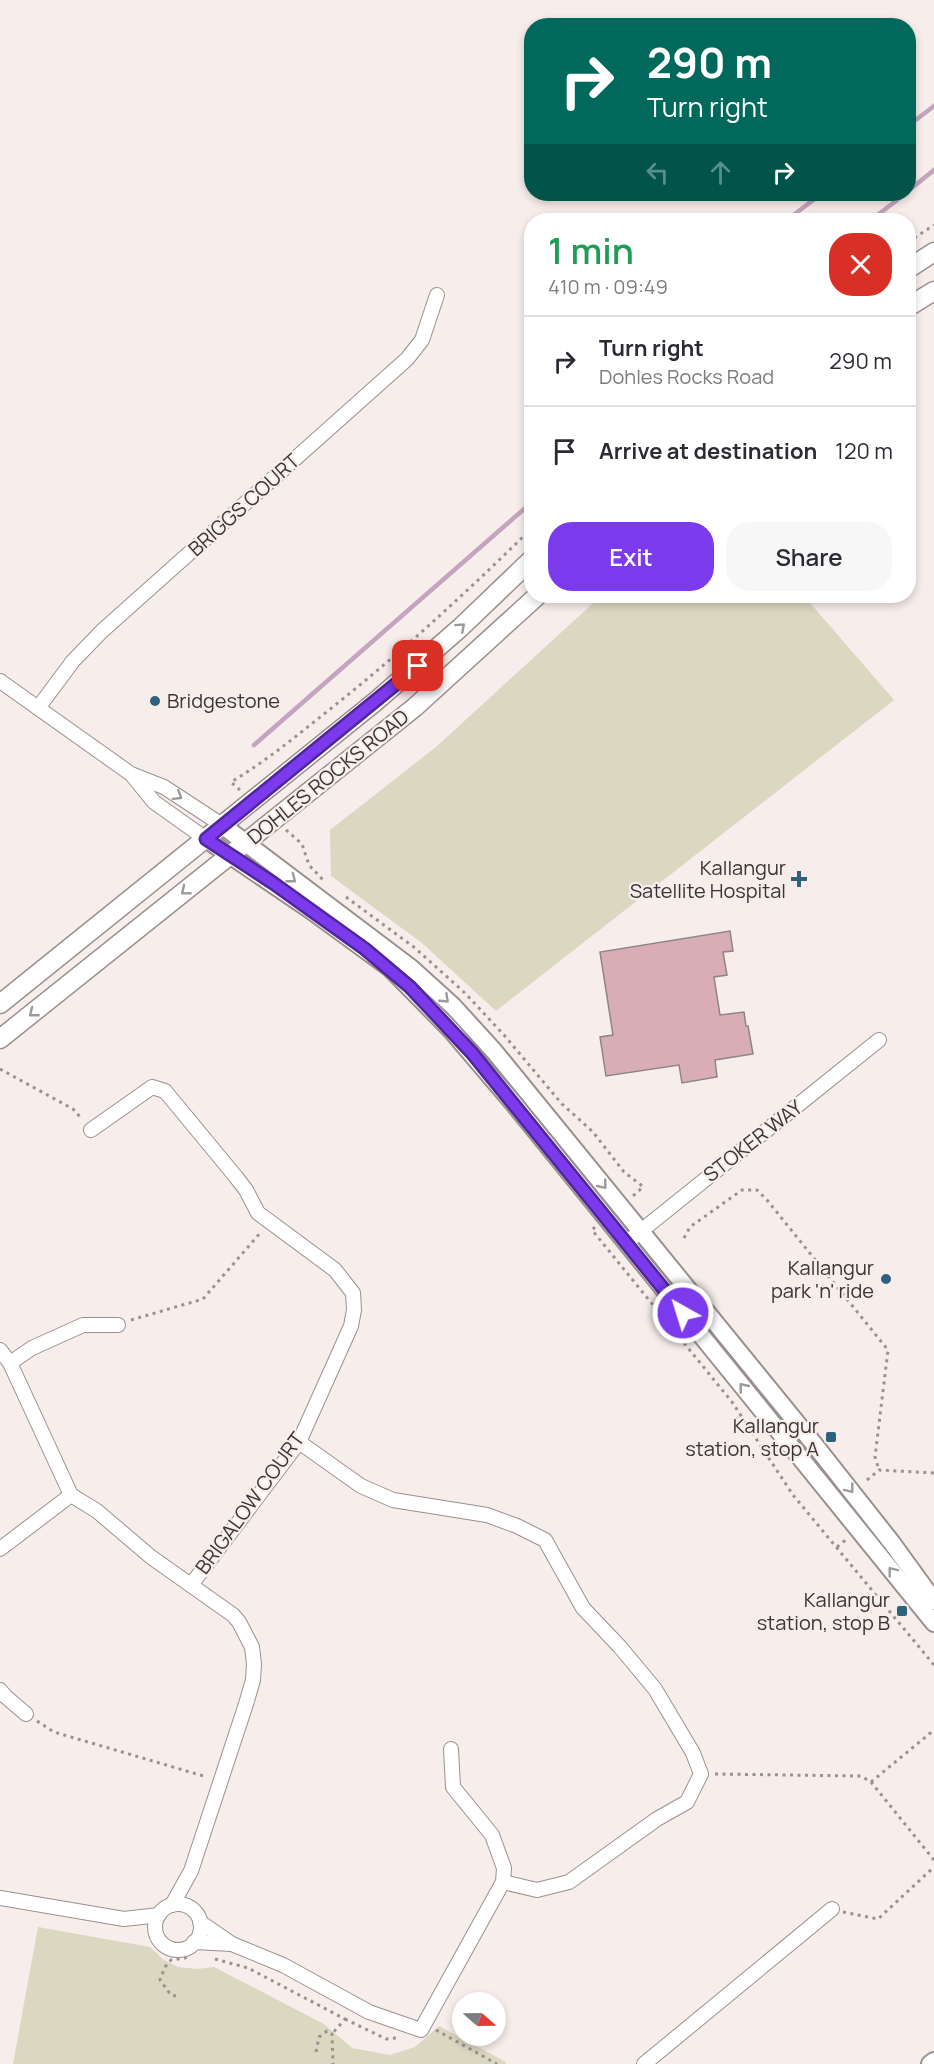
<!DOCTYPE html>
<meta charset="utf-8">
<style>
body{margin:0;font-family:Manrope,sans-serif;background:#f7f7f7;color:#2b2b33;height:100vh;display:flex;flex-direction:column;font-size:22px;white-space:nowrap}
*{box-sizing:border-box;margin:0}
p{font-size:20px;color:#7c7c81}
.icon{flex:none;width:33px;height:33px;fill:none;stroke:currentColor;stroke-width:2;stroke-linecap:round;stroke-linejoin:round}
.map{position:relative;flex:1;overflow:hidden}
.sheet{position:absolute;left:524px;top:213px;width:392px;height:390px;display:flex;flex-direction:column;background:#fff;border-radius:24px;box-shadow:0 3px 9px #0003}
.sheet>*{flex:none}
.hud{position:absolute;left:524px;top:18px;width:392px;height:183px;border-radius:24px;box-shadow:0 3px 9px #0003;background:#00695c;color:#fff;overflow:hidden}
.needle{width:39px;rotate:110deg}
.buttons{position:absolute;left:452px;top:1992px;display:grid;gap:12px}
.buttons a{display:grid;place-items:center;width:54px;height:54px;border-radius:50%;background:#fff;box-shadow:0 3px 9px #0003;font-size:30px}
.pin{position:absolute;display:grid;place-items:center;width:51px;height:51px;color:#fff;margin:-26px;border-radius:12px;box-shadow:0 3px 9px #0006}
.me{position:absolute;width:66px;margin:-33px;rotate:321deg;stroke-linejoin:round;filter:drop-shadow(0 0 4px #0008)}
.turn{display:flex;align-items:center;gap:21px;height:126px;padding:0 24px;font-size:27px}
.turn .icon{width:78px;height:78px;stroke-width:2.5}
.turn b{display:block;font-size:42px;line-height:51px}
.lanes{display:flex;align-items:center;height:57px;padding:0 24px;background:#0003;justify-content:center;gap:30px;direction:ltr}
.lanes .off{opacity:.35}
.round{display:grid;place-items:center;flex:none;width:63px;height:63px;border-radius:24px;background:#f7f7f7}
.headline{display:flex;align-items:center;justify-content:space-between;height:102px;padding:0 24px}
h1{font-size:36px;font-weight:600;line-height:45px;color:#1e9e55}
.button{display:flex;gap:12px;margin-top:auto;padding:12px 24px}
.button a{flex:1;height:69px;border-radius:24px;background:#7c3aed;color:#fff;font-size:24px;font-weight:600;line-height:69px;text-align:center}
.button a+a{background:#f7f7f7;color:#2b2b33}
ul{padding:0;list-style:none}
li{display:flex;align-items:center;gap:18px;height:90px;padding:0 24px;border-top:2px solid #e1e1e2}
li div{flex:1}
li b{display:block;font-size:22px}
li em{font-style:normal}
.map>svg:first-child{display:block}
.green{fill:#dbd7c0}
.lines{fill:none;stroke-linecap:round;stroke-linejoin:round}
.stream{stroke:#c4a4be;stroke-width:4.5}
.building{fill:#d8adb6;stroke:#8d8486;stroke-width:1.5}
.minor-casing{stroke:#9a918e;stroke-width:16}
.tertiary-casing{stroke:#9a918e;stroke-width:20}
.secondary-casing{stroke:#9a918e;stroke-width:21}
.path{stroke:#999291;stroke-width:3;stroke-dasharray:3 4.5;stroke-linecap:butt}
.minor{stroke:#fff;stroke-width:14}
.tertiary{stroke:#fff;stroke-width:16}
.secondary{stroke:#fff;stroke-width:18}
.oneway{stroke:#9c9a9a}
.route-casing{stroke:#51269a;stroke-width:15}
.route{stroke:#7c3aed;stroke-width:10}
.poi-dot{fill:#2d617d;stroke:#f7edeb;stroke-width:2}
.labels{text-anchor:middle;stroke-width:4.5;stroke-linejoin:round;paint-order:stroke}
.street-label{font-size:20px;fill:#383534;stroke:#f7edeb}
.poi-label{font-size:20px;fill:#383534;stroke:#f7edeb;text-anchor:end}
</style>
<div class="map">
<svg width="934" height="2064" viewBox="0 0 934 2064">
<rect width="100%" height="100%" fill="#f7edeb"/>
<g class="green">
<path d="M601 596H804L894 700 496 1011 422 943 331 876 330 830 436 747Z"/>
<path d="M38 1927 150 1947 164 1960 178 1967 197 1969 214 1967 324 2024 352 2048 390 2055 415 2047 439 2026 506 2062 505 2064H13Z"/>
</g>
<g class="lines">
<g class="stream">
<path d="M908 126 934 106"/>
<path d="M908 191 934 170"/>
<path d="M787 220 821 194"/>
<path d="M871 220 905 194"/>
<path d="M254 745 531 503"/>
</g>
</g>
<path class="building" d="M730 931 733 951 723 952 727 975 714 977 720 1015 744 1012 746 1026H748L753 1054 715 1060 717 1077 682 1083 679 1065 606 1076 600 1037 613 1035 600 952Z"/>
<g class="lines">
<g class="minor-casing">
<g id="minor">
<path d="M0 681 131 774 164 787 222 825"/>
<path d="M38 708 73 661 102 631 407 359 422 340 437 295"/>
<path d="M132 775 154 802 206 839"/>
<path d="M91 1130 152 1087 165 1091 236 1177 246 1190 258 1213 335 1270 353 1293 354 1310 351 1326 299 1442 191 1585"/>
<path d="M626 1243 879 1040"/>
<path d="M0 1350 10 1363 71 1495 97 1511 151 1557 233 1615 239 1622 252 1647 254 1664 253 1680 246 1704 191 1871 172 1905"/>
<path d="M10 1363 32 1348 83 1325H118"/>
<path d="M299 1442 361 1486 393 1500 487 1515 517 1526 545 1540 583 1608 620 1647 655 1689 693 1753 701 1774 687 1802 657 1819 569 1882 537 1890 503 1882"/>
<path d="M0 1549 71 1495"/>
<path d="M0 1690 5 1696 26 1714"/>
<path d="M0 1898 124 1919 159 1915"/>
<circle cx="178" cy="1927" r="23"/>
<path d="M200 1922 232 1944 283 1965 369 2012 421 2030 503 1882 504 1868 492 1835 453 1787 451 1749"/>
<path d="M194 1942 232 1944"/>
<path d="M644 2064 832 1909"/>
</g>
</g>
<g class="tertiary-casing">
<g id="tertiary">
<path d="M222 825 411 968 453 1006 494 1051 814 1444 892 1543 934 1601"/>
<path d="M206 839 312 911 390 968 451 1030 514 1104 934 1623"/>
<path d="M930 2064 934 2061"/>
</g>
</g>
<g class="secondary-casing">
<g id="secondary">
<path d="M908 269 934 252"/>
<path d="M908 307 934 291"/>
<path d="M0 1004 375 702 460 628 531 560"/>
<path d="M0 1039 415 707 537 596"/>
</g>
</g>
<g class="path">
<path d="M908 242 934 225"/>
<path d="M240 790 231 782C268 760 300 733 334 706 403 651 468 591 531 529"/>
<path d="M286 830 302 844 309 865 324 881"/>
<path d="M346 897 415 948 466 994 504 1035 562 1104 593 1132 624 1172 641 1185 643 1187 633 1196"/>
<path d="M0 1069 73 1109 82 1119"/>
<path d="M595 1227 592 1230 732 1402 793 1495 934 1665"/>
<path d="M684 1238 690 1227 742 1190H757L767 1200 888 1350 875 1457 879 1470"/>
<path d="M131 1320 203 1299 261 1232"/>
<path d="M867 1480 879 1470 934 1473"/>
<path d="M837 1547 848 1538"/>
<path d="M37 1721 54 1732 207 1777"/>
<path d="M715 1774 861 1776 871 1782 934 1860"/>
<path d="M871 1782 934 1730"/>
<path d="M843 1912 878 1919 934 1867"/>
<path d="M215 1959 248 1968 345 2019 332 2034"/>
<path d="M176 1996 171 1995 160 1980 165 1967 171 1960 191 1957"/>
<path d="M345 2019 386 2039 396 2038"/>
<path d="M436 2030 497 2064"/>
<path d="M316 2052 319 2037 327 2031 332 2034 333 2064"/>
</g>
<use href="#minor" class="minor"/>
<use href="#tertiary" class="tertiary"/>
<use href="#secondary" class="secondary"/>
</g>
<defs><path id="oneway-chevron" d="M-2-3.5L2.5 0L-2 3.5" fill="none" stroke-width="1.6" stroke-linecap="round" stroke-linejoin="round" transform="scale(1.5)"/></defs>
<g class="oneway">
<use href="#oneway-chevron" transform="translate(461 627) rotate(-42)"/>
<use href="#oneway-chevron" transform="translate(178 796) rotate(32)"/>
<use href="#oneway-chevron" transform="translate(292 879) rotate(38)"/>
<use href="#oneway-chevron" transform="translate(185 891) rotate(141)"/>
<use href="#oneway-chevron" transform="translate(445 999) rotate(43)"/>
<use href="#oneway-chevron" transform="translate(33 1013) rotate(142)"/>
<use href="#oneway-chevron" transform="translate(603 1185) rotate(51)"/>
<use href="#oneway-chevron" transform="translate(743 1387) rotate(-129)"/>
<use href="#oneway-chevron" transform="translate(850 1489) rotate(52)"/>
<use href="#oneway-chevron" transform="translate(892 1571) rotate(-128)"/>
</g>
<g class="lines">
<g class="route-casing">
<path id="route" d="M418 666 206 839 273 883 365 949 410 987 472 1053 683 1313"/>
</g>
<use href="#route" class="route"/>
</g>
<g class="poi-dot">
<circle cx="155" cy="701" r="6"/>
<path d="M796 870h6v6h6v6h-6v6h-6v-6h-6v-6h6z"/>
<circle cx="886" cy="1279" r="6"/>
<rect x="825" y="1431" width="12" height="12" rx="3"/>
<rect x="896" y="1605" width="12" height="12" rx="3"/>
</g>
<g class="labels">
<g class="street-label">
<text transform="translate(244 505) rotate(-42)" y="7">BRIGGS COURT</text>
<text transform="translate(328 777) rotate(-39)" y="7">DOHLES ROCKS ROAD</text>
<text transform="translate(753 1141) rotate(-38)" y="7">STOKER WAY</text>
<text transform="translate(250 1503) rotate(-54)" y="7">BRIGALOW COURT</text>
</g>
<g class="poi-label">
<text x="167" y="708" text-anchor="start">Bridgestone</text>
<text x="786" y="875">Kallangur<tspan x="786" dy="23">Satellite Hospital</tspan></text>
<text x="874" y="1275">Kallangur<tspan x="874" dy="23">park 'n' ride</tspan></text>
<text x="819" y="1433">Kallangur<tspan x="819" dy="23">station, stop A</tspan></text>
<text x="890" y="1607">Kallangur<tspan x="890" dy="23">station, stop B</tspan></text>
</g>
</g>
</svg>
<div class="buttons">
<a><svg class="needle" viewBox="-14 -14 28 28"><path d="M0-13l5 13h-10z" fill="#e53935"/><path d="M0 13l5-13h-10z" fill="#7c7c81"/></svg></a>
</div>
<div class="pin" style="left:418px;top:666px;background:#d93025"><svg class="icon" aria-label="arrive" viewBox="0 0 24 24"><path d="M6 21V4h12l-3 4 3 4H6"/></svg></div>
<svg class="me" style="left:683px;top:1313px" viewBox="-20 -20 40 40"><circle r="17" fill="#7c3aed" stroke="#fff" stroke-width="3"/><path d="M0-11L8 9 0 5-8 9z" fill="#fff"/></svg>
<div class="hud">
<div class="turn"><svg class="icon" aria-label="right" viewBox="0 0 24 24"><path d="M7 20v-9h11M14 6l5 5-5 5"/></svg><div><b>290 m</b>Turn right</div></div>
<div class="lanes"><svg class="icon off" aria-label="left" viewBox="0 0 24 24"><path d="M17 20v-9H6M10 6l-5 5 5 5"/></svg><svg class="icon off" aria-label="ahead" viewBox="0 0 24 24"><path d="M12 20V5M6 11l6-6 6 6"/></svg><svg class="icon" aria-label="right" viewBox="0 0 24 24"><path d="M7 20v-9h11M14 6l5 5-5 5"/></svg></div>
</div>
<section class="sheet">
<div class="headline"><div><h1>1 min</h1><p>410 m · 09:49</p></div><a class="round" style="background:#d93025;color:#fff"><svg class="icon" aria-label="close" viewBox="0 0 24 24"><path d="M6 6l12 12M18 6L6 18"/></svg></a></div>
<ul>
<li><svg class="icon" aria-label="right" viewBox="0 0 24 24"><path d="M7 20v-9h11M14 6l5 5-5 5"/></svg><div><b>Turn right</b><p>Dohles Rocks Road</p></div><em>290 m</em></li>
<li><svg class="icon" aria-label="arrive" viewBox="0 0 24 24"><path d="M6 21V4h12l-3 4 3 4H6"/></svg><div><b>Arrive at destination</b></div><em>120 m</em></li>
</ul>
<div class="button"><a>Exit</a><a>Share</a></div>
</section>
</div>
